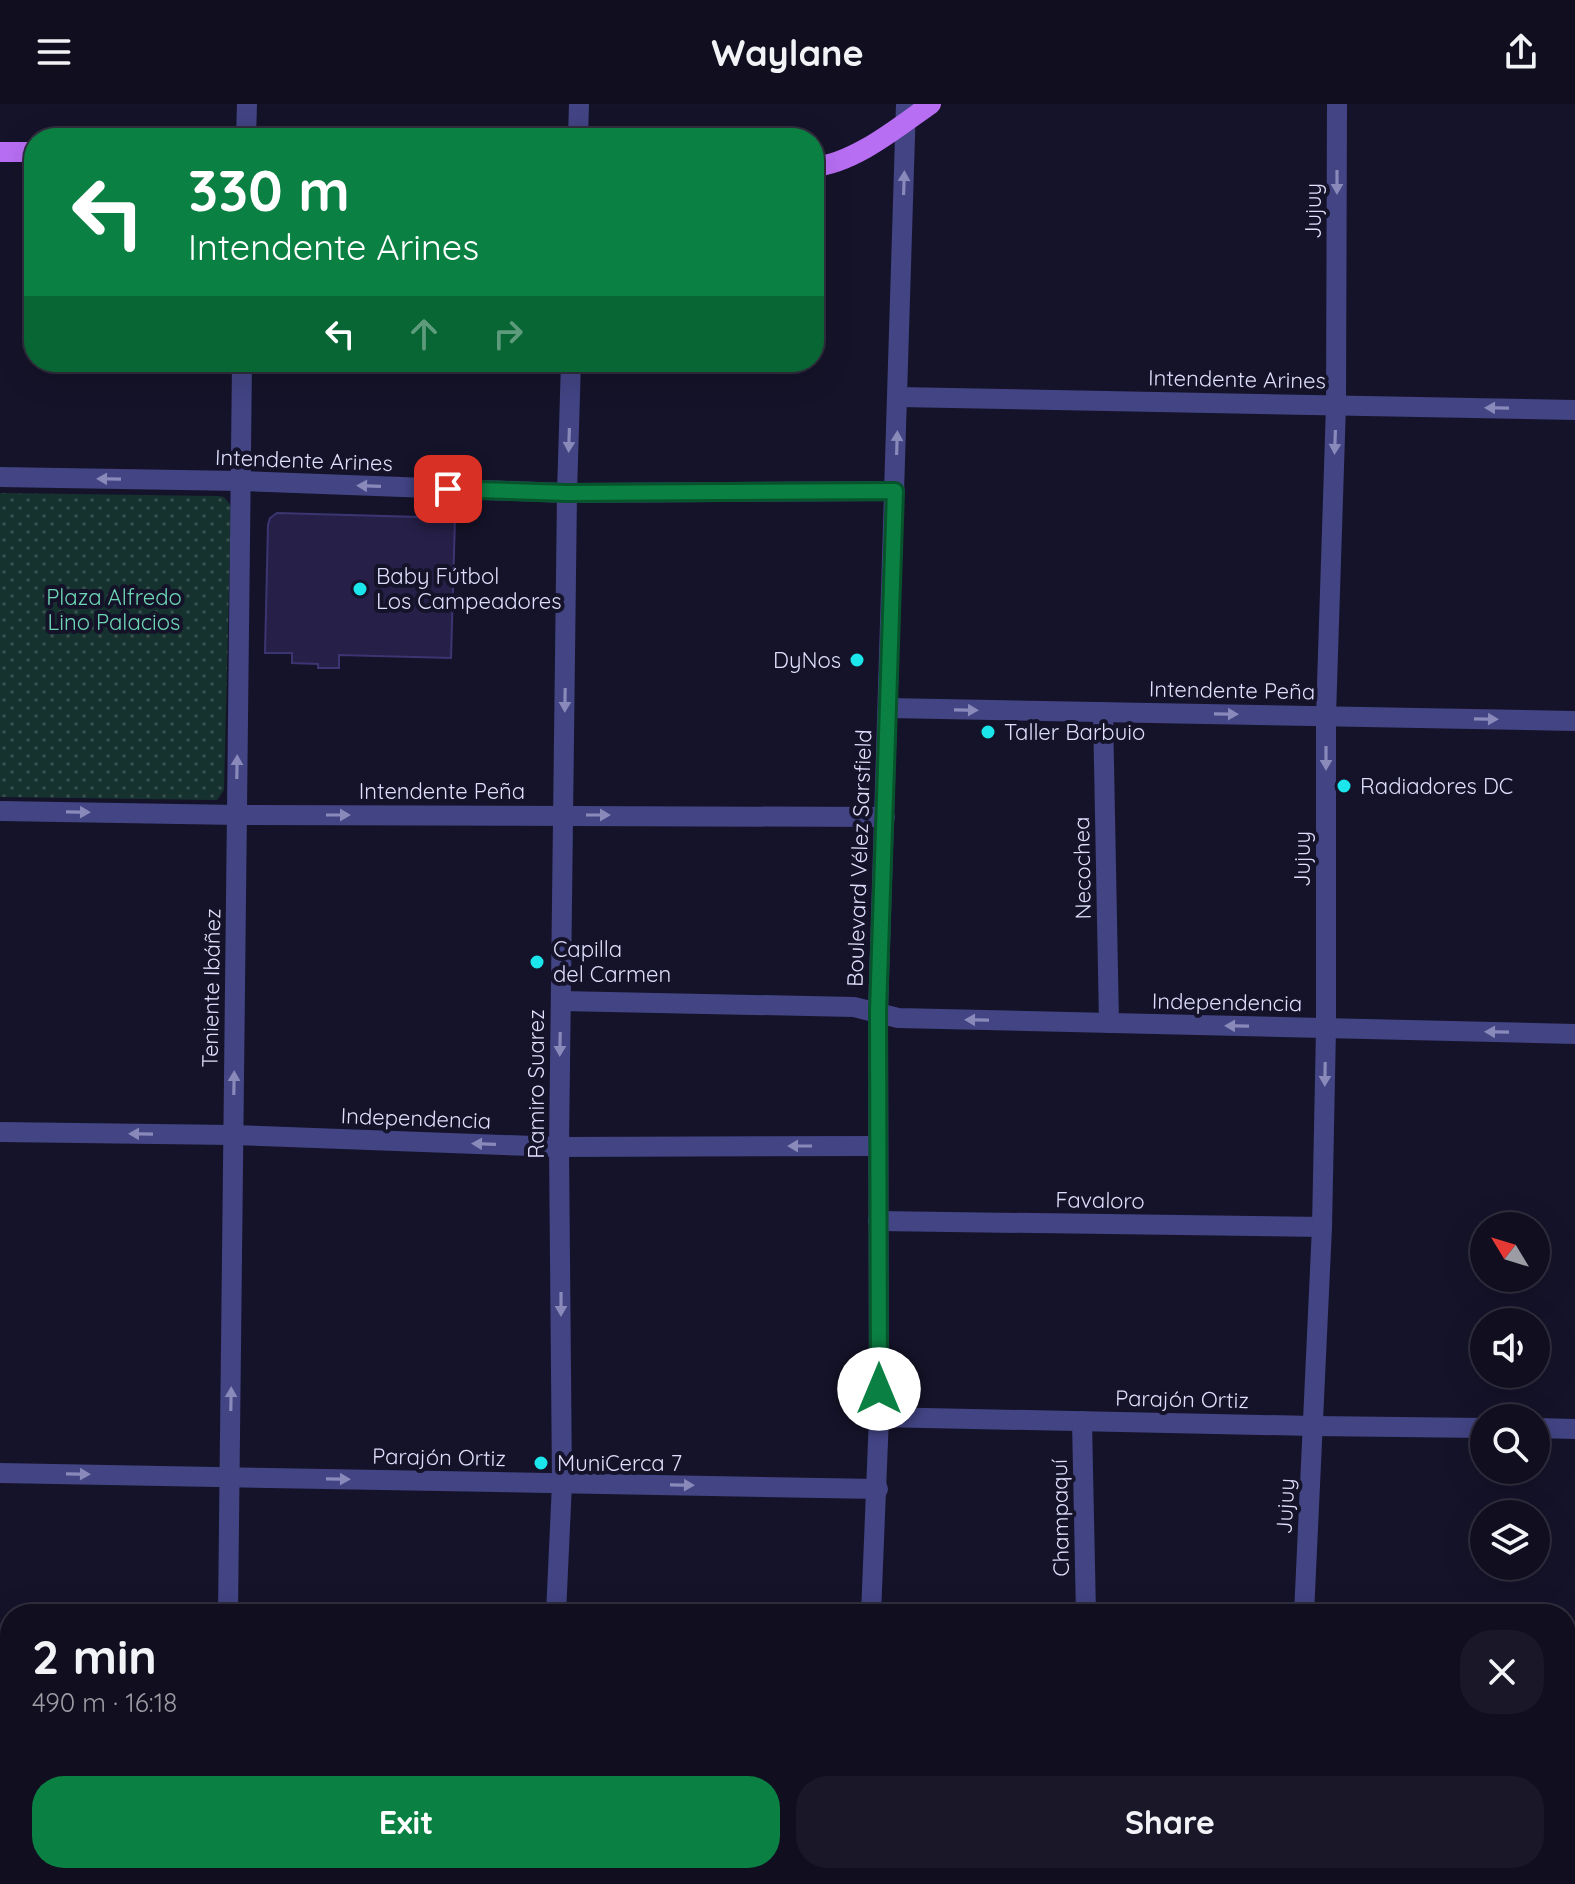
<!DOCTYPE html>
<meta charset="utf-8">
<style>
body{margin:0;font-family:Quicksand,sans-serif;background:#191728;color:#f1f3f6;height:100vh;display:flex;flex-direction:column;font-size:30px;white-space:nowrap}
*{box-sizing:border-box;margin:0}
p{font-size:26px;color:#9c9ca4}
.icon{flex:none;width:44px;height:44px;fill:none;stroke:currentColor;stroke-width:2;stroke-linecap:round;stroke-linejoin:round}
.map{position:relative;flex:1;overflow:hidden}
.side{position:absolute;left:0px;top:1500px;width:1576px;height:280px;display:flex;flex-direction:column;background:#100e1f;border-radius:32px 32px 0 0;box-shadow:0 8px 32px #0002,0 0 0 2px #302e3d}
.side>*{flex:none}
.top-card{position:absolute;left:24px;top:24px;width:800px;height:244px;border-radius:32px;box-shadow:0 8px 32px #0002,0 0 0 2px #302e3d;background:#0b8043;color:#fff;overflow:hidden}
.needle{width:52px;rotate:308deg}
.fabs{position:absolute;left:1470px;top:1108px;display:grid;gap:16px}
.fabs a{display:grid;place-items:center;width:80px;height:80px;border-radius:50%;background:#100e1f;box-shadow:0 8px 32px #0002,0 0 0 2px #302e3d;font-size:40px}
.pin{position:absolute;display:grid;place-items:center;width:68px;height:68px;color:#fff;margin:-34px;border-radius:16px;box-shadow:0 4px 12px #0006}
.me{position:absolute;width:88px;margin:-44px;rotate:0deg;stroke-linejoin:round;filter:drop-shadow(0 0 6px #0008)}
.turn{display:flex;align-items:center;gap:28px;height:168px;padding:0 32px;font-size:36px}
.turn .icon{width:104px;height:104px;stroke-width:2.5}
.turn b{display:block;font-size:56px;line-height:68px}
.lanes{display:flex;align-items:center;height:76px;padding:0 32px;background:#0003;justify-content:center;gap:40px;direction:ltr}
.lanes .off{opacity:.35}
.round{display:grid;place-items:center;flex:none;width:84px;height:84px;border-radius:32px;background:#191728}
.overview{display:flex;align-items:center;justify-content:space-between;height:136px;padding:0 32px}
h1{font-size:48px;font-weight:800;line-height:60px}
.primary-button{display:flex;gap:16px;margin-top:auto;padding:16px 32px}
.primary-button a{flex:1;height:92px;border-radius:32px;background:#0b8043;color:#fff;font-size:32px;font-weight:800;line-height:92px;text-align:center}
.primary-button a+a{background:#191728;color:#f1f3f6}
header{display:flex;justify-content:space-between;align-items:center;height:104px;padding:0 32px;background:#100e1f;font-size:36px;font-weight:800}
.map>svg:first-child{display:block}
.park{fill:url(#park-dots)}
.building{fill:#262048;stroke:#3c3572;stroke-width:2}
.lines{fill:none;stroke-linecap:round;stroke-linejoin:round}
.minor{stroke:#424484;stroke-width:20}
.major{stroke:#b86ef3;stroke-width:20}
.highway{stroke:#f263b2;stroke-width:24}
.oneway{fill:#8989ba}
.route-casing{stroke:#07532c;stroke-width:20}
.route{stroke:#0b8043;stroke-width:14}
.poi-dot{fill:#1ae6ec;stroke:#151329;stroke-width:3}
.labels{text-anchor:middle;stroke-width:8;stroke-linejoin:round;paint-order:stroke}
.street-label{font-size:22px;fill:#dfdefc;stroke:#151329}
.poi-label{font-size:22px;fill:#dfdefc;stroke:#151329;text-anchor:start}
.park-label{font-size:22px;fill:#6ed8b6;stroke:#151329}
</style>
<header><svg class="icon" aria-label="menu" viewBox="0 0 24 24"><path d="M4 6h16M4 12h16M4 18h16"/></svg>Waylane<svg class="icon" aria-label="share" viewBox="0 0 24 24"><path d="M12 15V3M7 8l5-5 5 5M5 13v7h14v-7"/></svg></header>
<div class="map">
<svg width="1575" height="1780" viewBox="0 0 1575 1780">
<defs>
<pattern id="park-dots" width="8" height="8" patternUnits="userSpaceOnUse" patternTransform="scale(2)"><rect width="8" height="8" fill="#16322f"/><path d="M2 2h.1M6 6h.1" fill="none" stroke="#374f4e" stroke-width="1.8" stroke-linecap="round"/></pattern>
</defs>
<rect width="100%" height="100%" fill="#151329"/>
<path class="park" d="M0 389 218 392 224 393 231 402 224 686 217 696 0 693Z"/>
<path class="building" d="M277 409 455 414 451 554 339 551V564H318V560L292 559V549H265L268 421 270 414Z"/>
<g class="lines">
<g class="minor">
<path d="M246 34 247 0"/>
<path d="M578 34 579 0"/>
<path d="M898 293 1575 306"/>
<path d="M0 373 240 377 567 389 895 387"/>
<path d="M888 604 1575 617"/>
<path d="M1103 608 1109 919"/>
<path d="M0 707 237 711 885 713"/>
<path d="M561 897 854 903 898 914 1575 930"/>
<path d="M0 1028 233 1031 559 1043 878 1042"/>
<path d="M878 1117 1322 1123"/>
<path d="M879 1313 1313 1322 1484 1324"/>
<path d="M1082 1317 1086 1510"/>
<path d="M1536 1324 1575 1325"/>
<path d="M0 1369 878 1385"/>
<path d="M228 1510 242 258"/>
<path d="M556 1510 562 1379 559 1043 567 389 571 258"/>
<path d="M871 1510 879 1313 878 908 906 0"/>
<path d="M1304 1510 1322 1123 1326 924V612L1336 301 1337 0"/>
<path d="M1566 1659H1575"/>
<path d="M1298 1770V1780"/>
<path d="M224 1780V1770"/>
<path d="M546 1780 547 1770"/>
<path d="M864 1780V1770"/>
</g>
<g class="major">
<path d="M0 48H34"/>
<path d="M814 63C855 59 898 23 931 0"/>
</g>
<g class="highway">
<path d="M0 1691 10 1703"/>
<path d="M0 1749 10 1761"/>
<path d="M18 1770 26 1780"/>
<path d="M66 1770 75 1780"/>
</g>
</g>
<defs><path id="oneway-solid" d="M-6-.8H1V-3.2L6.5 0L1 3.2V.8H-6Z" transform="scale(2)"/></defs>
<g class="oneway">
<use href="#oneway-solid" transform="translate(1337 78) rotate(90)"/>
<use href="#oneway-solid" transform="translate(904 79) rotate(-88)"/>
<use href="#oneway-solid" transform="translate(1497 304) rotate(-179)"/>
<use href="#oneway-solid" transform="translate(569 336) rotate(92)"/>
<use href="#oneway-solid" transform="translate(1335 338) rotate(92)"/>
<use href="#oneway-solid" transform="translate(897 339) rotate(-88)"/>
<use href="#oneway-solid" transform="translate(109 375) rotate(-179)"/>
<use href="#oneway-solid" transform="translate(369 382) rotate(-178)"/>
<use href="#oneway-solid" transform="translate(565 596) rotate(91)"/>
<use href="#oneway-solid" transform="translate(966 606) rotate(1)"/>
<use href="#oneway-solid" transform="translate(1226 610) rotate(1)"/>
<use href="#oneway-solid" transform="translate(1486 615) rotate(1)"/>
<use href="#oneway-solid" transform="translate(1326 654) rotate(90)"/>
<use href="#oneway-solid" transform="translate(237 663) rotate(-89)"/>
<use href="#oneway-solid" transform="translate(78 708) rotate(1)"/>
<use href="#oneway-solid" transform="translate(338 711)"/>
<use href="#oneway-solid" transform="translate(598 711)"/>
<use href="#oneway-solid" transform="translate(977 916) rotate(-179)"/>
<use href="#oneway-solid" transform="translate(1237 922) rotate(-179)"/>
<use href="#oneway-solid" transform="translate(1497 928) rotate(-179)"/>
<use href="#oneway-solid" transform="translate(560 940) rotate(91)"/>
<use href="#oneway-solid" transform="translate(1325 970) rotate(91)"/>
<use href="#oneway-solid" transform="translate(234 979) rotate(-89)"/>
<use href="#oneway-solid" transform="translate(141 1030) rotate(-179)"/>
<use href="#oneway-solid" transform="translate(484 1040) rotate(-178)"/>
<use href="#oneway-solid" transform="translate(800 1042) rotate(180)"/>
<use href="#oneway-solid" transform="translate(561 1200) rotate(90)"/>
<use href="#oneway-solid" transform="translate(231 1295) rotate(-89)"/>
<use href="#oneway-solid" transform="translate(78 1370) rotate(1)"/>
<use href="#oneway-solid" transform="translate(338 1375) rotate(1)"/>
<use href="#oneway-solid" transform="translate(682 1381) rotate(1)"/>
</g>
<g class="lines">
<g class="route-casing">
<path id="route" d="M448 385 567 389 895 387 878 908 879 1285"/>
</g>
<use href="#route" class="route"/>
</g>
<g class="poi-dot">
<circle cx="360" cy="485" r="8"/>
<circle cx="857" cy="556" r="8"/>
<circle cx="988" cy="628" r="8"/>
<circle cx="1344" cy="682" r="8"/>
<circle cx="537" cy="858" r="8"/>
<circle cx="541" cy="1359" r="8"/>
</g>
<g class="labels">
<g class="street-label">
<text transform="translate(1313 107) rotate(-90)" y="8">Jujuy</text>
<text transform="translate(1237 275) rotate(1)" y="8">Intendente Arines</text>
<text transform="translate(304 356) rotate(2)" y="8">Intendente Arines</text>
<text transform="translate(1232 586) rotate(1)" y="8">Intendente Peña</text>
<text x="442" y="695">Intendente Peña</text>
<text transform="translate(859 754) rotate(-88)" y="8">Boulevard Vélez Sarsfield</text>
<text transform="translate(1302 755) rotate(-90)" y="8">Jujuy</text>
<text transform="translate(1082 764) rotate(-91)" y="8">Necochea</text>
<text transform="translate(211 884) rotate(-89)" y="8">Teniente Ibáñez</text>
<text transform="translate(1227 898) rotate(1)" y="8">Independencia</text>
<text transform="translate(536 980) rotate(-90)" y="8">Ramiro Suarez</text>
<text transform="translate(416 1014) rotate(2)" y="8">Independencia</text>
<text transform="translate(1100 1096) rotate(1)" y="8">Favaloro</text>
<text transform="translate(1182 1295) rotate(1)" y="8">Parajón Ortiz</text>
<text transform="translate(439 1353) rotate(1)" y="8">Parajón Ortiz</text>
<text transform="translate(1285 1402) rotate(-87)" y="8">Jujuy</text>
<text transform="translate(1060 1414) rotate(-91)" y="8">Champaquí</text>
</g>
<g class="poi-label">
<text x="376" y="480">Baby Fútbol<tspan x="376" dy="25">Los Campeadores</tspan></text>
<text x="841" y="564" text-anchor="end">DyNos</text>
<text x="1004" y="636">Taller Barbuio</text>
<text x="1360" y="690">Radiadores DC</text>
<text x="553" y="853">Capilla<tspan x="553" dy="25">del Carmen</tspan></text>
<text x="557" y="1367">MuniCerca 7</text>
</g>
<g class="park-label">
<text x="114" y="501">Plaza Alfredo<tspan x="114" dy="25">Lino Palacios</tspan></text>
</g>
</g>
</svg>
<div class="fabs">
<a><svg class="needle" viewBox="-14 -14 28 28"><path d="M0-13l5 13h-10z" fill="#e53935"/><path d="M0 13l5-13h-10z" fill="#9c9ca4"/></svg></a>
<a><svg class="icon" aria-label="sound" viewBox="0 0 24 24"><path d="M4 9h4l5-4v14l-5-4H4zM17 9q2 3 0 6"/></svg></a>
<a><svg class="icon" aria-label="search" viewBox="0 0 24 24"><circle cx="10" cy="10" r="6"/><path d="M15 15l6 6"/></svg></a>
<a><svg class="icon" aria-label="layers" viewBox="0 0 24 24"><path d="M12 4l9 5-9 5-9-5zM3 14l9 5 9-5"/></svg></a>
</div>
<div class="pin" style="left:448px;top:385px;background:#d93025"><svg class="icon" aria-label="arrive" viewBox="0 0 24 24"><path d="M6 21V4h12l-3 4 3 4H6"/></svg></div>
<svg class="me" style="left:879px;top:1285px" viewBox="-20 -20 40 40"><circle r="19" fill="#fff"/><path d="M0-13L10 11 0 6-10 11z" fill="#0b8043"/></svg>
<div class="top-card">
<div class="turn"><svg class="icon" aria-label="left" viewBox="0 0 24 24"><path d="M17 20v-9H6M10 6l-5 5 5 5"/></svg><div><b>330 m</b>Intendente Arines</div></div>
<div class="lanes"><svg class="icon" aria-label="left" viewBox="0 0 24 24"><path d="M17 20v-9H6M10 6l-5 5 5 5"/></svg><svg class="icon off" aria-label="ahead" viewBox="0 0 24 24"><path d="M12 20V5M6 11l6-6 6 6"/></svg><svg class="icon off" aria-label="right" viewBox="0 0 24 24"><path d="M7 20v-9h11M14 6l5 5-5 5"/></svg></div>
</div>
<section class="side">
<div class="overview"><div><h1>2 min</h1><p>490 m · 16:18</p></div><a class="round"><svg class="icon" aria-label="close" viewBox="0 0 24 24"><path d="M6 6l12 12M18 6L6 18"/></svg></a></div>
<div class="primary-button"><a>Exit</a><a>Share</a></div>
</section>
</div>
